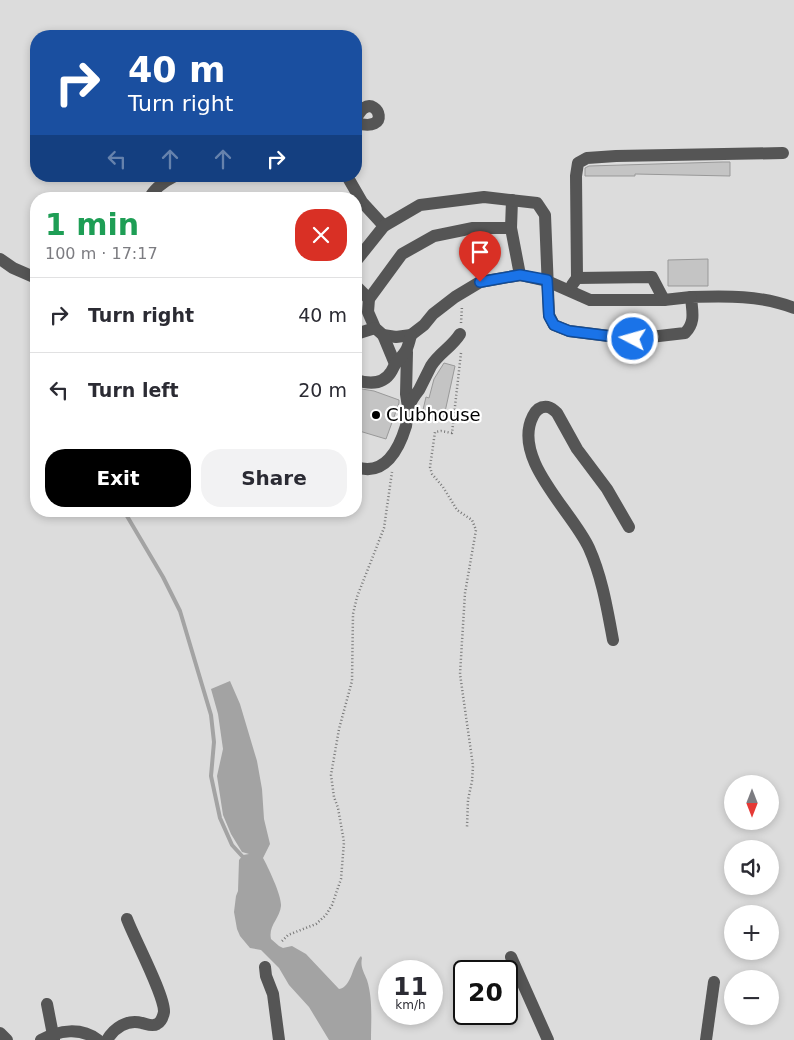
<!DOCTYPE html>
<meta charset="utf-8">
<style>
body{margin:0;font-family:"DejaVu Sans",sans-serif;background:#f2f2f3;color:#2b2b33;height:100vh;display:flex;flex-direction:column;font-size:19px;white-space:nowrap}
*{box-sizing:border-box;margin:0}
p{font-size:16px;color:#7c7c81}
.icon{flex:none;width:28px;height:28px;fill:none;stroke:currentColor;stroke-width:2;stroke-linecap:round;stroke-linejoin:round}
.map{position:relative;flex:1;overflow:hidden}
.drawer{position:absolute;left:30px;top:192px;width:332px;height:325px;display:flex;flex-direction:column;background:#fff;border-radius:20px;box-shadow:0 2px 8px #0003}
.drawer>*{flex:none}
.hud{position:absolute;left:30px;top:30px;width:332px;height:152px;border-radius:20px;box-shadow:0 2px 8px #0003;background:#1a4fa0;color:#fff;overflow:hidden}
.needle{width:32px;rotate:180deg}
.controls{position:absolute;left:724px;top:775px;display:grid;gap:10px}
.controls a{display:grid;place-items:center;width:55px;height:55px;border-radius:50%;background:#fff;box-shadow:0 2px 8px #0003;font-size:25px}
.speed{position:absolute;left:378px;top:960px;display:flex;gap:10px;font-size:25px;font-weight:700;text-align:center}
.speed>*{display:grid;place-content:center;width:65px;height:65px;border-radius:50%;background:#fff;box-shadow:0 2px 8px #0003;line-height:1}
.speed small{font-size:12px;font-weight:400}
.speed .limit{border:2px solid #111;border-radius:8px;background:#fff;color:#111}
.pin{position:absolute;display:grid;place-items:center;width:42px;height:42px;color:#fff;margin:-51px -21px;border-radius:50% 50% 50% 0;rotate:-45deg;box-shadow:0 0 5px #0007}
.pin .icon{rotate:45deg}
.me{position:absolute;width:55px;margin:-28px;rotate:276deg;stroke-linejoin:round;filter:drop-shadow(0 0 4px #0008)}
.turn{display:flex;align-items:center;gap:18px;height:105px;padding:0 15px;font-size:22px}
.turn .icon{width:65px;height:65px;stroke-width:2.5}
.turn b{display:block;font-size:35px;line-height:42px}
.lanes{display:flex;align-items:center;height:48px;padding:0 15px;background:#0003;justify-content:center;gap:25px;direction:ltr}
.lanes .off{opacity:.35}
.round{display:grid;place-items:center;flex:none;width:52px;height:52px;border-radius:20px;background:#f2f2f3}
.head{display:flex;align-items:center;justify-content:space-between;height:85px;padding:0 15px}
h1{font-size:30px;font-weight:800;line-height:38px;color:#1e9e55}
.action{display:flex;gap:10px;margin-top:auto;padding:10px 15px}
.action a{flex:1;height:58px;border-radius:20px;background:#000;color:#fff;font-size:20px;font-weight:800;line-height:58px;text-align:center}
.action a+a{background:#f2f2f3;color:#2b2b33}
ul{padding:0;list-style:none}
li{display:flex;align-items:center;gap:15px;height:75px;padding:0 15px;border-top:1px solid #e1e1e2}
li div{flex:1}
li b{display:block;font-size:19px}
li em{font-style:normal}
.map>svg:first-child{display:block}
.green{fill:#dcdcdc;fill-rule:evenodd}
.water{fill:#a3a3a3}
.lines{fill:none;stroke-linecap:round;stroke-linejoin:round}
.stream{stroke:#a3a3a3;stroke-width:4}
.building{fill:#c4c4c4;stroke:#999}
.path{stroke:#777;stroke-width:2.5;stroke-dasharray:1 2.5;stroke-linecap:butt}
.minor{stroke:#555;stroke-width:12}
.route-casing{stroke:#114b97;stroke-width:12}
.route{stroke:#1a73e8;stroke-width:9}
.poi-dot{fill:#000;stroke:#fff;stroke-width:2}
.labels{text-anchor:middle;stroke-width:4.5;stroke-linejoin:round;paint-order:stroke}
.poi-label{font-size:18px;fill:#000;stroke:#fff;text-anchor:start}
</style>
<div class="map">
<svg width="794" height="1040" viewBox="0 0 794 1040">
<rect width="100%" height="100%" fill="#fff"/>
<path class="green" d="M0 0H794V1040H0ZM36 36H356V176H36ZM36 199H356V511H36ZM732 784H770V821H732ZM732 849H770V886H732ZM732 914H770V951H732ZM389 971H431V1014H389ZM464 971H506V1014H464ZM732 979H770V1016H732Z"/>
<path class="water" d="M230 681 240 704 257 761 262 789 264 819 270 844 263 858C268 867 282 896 281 906 280 918 268 926 271 939L279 946 283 948 292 946 306 954 339 989C352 987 352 965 361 956L362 958C360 967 364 972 367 980 373 999 371 1021 371 1040H329L309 1007 289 985 279 968 261 950 250 948 240 936 237 929 234 912 236 896 238 891 239 860 243 855 249 854 242 852 231 834 223 815 217 776 223 749 218 714 211 689Z"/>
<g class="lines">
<path class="stream" d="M124 511 163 577 180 611 211 715 214 742 211 776 220 818 232 845 242 856"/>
</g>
<g class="building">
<path d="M722 162H730V176L635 174V176H585V168L589 166Z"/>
<path d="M708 259V286H668V260Z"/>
<path d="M444 363 455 366 443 421 426 418 427 415 422 414 426 397 429 398 434 379Z"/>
<path d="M356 388 374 391 399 400V403L386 439 356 430Z"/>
</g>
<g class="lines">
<g class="path">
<path d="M461 323 462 306"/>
<path d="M461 353 452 433 441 431 435 432 430 467 432 474 443 487 457 510 472 520 476 530 465 593 460 674 473 766 472 781 468 800 467 827"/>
<path d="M282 941 288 935 316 924 326 915 332 905 341 879 344 842 338 808 334 797 331 775 339 729 352 681 353 614 357 597 384 528 392 472"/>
</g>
<g class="minor">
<path d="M356 118C358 115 361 110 364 108 378 98 392 133 356 123"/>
<path d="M347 176 362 202 384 226"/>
<path d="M149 199C154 188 165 181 175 176"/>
<path d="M511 228 512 200"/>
<path d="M0 259 13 268 36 278"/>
<path d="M356 261 384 226 420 205 484 197 537 203 545 215 549 315 554 325 569 331 633 339 685 333C696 322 692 311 691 297 726 296 761 295 794 308"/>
<path d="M520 275 511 228H473L434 236 402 254 369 299 368 312 375 328 383 335 396 337 411 335 424 325 433 314 455 297 480 282 520 275 547 281 590 300H664L691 297"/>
<path d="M577 278 576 176 578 163 587 158 616 156 783 153"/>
<path d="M572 285 577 278 652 277 664 300"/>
<path d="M356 286 369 299"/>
<path d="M356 334 375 328"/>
<path d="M383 335 395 364"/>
<path d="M407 352 406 394 408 407"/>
<path d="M356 380C369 384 383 385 391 372 393 369 394 365 397 362 407 350 407 351 411 335"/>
<path d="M356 467C385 477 399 449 406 426 407 420 407 413 409 407 411 400 415 395 419 390 423 382 427 374 431 366 439 353 452 347 460 334"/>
<path d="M613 640C607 608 602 577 589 548 573 512 511 459 533 416 536 410 541 406 548 407 552 408 554 410 557 413L577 449 607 489 629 527"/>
<path d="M511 957 548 1040"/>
<path d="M265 967 266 976 273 994 279 1040"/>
<path d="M47 1004 54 1040"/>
<path d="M0 1033 7 1040"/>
<path d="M41 1040C59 1030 81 1027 98 1040"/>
<path d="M107 1040C114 1028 127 1019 142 1023 147 1024 152 1027 157 1024 161 1022 163 1017 164 1012 165 996 134 938 127 919"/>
<path d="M706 1040 714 982"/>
</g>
</g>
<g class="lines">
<g class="route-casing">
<path id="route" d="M480 282 520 275 547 280 549 316 554 325 569 331 633 339"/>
</g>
<use href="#route" class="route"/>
</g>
<circle class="poi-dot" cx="376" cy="415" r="5"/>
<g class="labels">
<g class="poi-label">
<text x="386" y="421">Clubhouse</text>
</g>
</g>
</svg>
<div class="controls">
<a><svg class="needle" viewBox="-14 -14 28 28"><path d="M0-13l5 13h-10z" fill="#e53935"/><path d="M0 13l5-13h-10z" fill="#7c7c81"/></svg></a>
<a><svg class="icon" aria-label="sound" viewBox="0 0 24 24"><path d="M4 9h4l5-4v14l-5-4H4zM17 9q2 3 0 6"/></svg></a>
<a>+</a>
<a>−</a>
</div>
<div class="speed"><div>11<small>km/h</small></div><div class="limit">20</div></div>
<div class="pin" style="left:480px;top:282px;background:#d93025"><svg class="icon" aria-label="arrive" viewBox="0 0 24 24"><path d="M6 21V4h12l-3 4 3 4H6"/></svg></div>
<svg class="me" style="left:633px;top:339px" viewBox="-20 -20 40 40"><circle r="17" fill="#1a73e8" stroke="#fff" stroke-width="3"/><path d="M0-11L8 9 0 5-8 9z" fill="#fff"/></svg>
<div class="hud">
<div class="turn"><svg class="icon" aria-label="right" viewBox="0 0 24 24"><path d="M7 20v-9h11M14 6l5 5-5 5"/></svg><div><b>40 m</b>Turn right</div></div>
<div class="lanes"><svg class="icon off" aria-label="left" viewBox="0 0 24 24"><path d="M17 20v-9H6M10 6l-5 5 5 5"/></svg><svg class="icon off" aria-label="ahead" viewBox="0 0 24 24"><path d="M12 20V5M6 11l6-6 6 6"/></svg><svg class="icon off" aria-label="ahead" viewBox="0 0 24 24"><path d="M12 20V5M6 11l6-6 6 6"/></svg><svg class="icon" aria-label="right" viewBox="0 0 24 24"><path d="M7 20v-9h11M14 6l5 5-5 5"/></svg></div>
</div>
<section class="drawer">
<div class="head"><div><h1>1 min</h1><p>100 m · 17:17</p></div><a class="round" style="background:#d93025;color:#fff"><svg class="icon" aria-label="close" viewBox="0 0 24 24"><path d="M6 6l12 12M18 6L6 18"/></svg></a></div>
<ul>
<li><svg class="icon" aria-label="right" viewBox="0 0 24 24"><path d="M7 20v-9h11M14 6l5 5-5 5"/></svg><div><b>Turn right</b></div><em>40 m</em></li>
<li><svg class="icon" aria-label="left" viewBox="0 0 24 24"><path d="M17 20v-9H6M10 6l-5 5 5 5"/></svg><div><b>Turn left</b></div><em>20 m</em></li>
</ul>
<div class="action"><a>Exit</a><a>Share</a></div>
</section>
</div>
